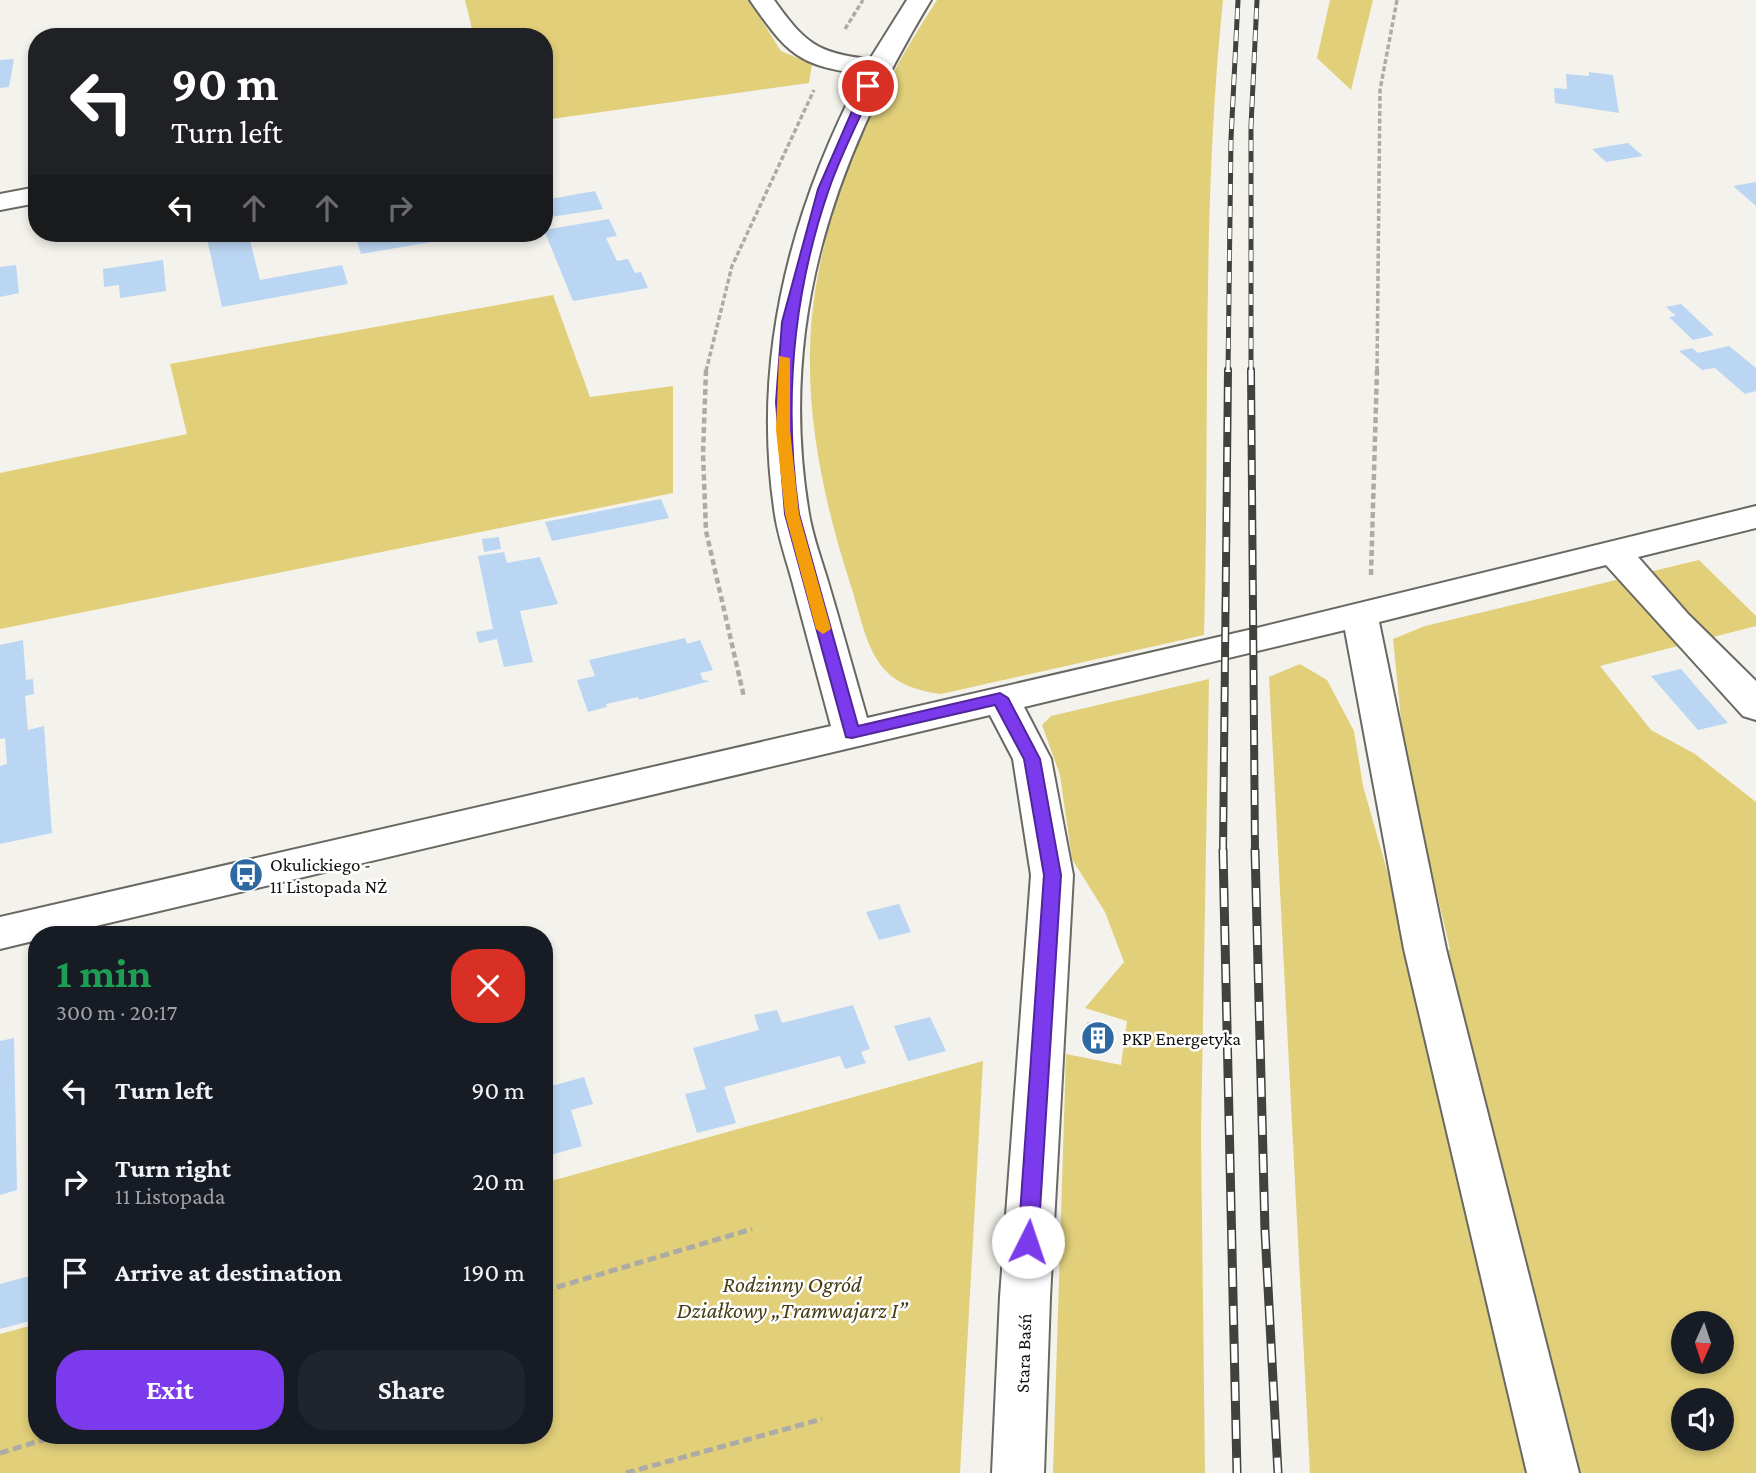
<!DOCTYPE html>
<meta charset="utf-8">
<style>
body{margin:0;font-family:"Crimson Pro",serif;background:#20242c;color:#f1f3f6;height:100vh;display:flex;flex-direction:column;font-size:26px;white-space:nowrap}
*{box-sizing:border-box;margin:0}
p{font-size:23px;color:#9ea1a6}
.icon{flex:none;width:38px;height:38px;fill:none;stroke:currentColor;stroke-width:2;stroke-linecap:round;stroke-linejoin:round}
.map{position:relative;flex:1;overflow:hidden}
.details{position:absolute;left:28px;top:926px;width:525px;height:518px;display:flex;flex-direction:column;background:#171b24;border-radius:28px;box-shadow:0 4px 10px #0003}
.details>*{flex:none}
.guide{position:absolute;left:28px;top:28px;width:525px;height:214px;border-radius:28px;box-shadow:0 4px 10px #0003;background:#202124;color:#fff;overflow:hidden}
.needle{width:46px;rotate:183deg}
.buttons{position:absolute;left:1671px;top:1311px;display:grid;gap:14px}
.buttons a{display:grid;place-items:center;width:63px;height:63px;border-radius:50%;background:#171b24;box-shadow:0 4px 10px #0003;font-size:35px}
.pin{position:absolute;display:grid;place-items:center;width:60px;height:60px;color:#fff;margin:-30px;border:4px solid #fff;border-radius:50%;box-shadow:0 2px 7px #0007}
.me{position:absolute;width:77px;margin:-38px;rotate:4deg;stroke-linejoin:round;filter:drop-shadow(0 0 5px #0008)}
.turn{display:flex;align-items:center;gap:24px;height:147px;padding:0 28px;font-size:32px}
.turn .icon{width:91px;height:91px;stroke-width:2.5}
.turn b{display:block;font-size:49px;line-height:60px}
.lanes{display:flex;align-items:center;height:66px;padding:0 28px;background:#0003;justify-content:center;gap:35px;direction:ltr}
.lanes .off{opacity:.35}
.round{display:grid;place-items:center;flex:none;width:74px;height:74px;border-radius:28px;background:#20242c}
.overview{display:flex;align-items:center;justify-content:space-between;height:119px;padding:0 28px}
h1{font-size:42px;font-weight:700;line-height:52px;color:#1e9e55}
.primary-button{display:flex;gap:14px;margin-top:auto;padding:14px 28px}
.primary-button a{flex:1;height:80px;border-radius:28px;background:#7c3aed;color:#fff;font-size:28px;font-weight:700;line-height:80px;text-align:center}
.primary-button a+a{background:#20242c;color:#f1f3f6}
ul{padding:0;list-style:none}
li{display:flex;align-items:center;gap:21px;height:91px;padding:0 28px}
li div{flex:1}
li b{display:block;font-size:26px}
li em{font-style:normal}
.map>svg:first-child{display:block}
.green{fill:#e1cf7a;fill-rule:evenodd}
.building{fill:#bbd6f2}
.lines{fill:none;stroke-linecap:round;stroke-linejoin:round}
.minor-casing{stroke:#696862;stroke-width:4}
.path-far2{stroke:#adaba6;stroke-width:3.5;stroke-dasharray:5 2.5;stroke-linecap:butt}
.path-far1{stroke:#adaba6;stroke-width:4.5;stroke-dasharray:6 3.5;stroke-linecap:butt}
.path{stroke:#adaba6;stroke-width:5;stroke-dasharray:9 4.5;stroke-linecap:butt}
.minor{fill:#fff;fill-rule:evenodd}
.rail-far2-casing{stroke:#41413d;stroke-width:5}
.rail-far1-casing{stroke:#41413d;stroke-width:8}
.rail-casing{stroke:#41413d;stroke-width:9}
.rail-far2{stroke:#fff;stroke-width:3.5;stroke-dasharray:11;stroke-linecap:butt}
.rail-far1{stroke:#fff;stroke-width:5;stroke-dasharray:15;stroke-linecap:butt}
.rail{stroke:#fff;stroke-width:6;stroke-dasharray:19;stroke-linecap:butt}
.route{fill:#7c3aed;stroke:#51269a;stroke-width:2}
.slow{fill:#f59e0b}
.labels{text-anchor:middle;stroke-width:5;stroke-linejoin:round;paint-order:stroke}
.poi-label{font-size:19px;fill:#12120f;stroke:#fff;text-anchor:start}
.street-label{font-size:19px;fill:#12120f;stroke:#fff}
.near-park-label{font-size:23px;font-style:italic;fill:#463d13;stroke:#fff}
</style>
<div class="map">
<svg width="1756" height="1473" viewBox="0 0 1756 1473">
<rect width="100%" height="100%" fill="#f4f2ec"/>
<g class="green">
<path d="M465 0H749L781 51 812 64 809 83 544 120V37H474Z"/>
<path d="M937 0H1223C1201 211 1210 424 1204 635L941 694C869 685 869 642 850 583 826 509 808 428 810 349 813 225 870 102 937 0Z"/>
<path d="M1330 0H1373L1351 90 1317 58Z"/>
<path d="M553 295 590 397 673 386V493L0 629V473L187 434 170 364Z"/>
<path d="M1699 560 1756 616V626L1600 666 1651 730 1695 754 1756 802V1473H1310L1269 677 1300 664 1327 680 1354 731 1363 786 1394 895 1407 970 1450 949 1405 760 1393 639 1425 626ZM1684 1323H1722V1362H1684ZM1684 1400H1722V1438H1684Z"/>
<path d="M1209 679 1201 1135 1205 1473H1053L1066 1054 1121 1065 1127 1021 1085 1008 1124 962 1105 912 1072 859 1060 775 1042 725 1051 716Z"/>
<path d="M983 1061 960 1473H0V1334L37 1324V1435H544V1183Z"/>
</g>
<g class="building">
<path d="M14 59 9 87 0 88V60Z"/>
<path d="M1589 72 1613 75 1619 113 1555 103 1554 88 1567 89 1566 74 1589 76Z"/>
<path d="M1628 143 1643 156 1606 162 1592 149Z"/>
<path d="M1756 182V206L1733 186Z"/>
<path d="M595 191 603 209 544 218V200Z"/>
<path d="M609 219 617 236 606 238 617 261 628 259 635 273 641 272 648 288 573 301 544 230Z"/>
<path d="M248 233 260 280 342 265 348 284 222 307 206 234Z"/>
<path d="M354 233H434L437 241 361 254Z"/>
<path d="M163 260 166 291 120 298 119 285 104 287 103 269Z"/>
<path d="M16 265 19 293 0 297V267Z"/>
<path d="M1681 304 1714 335 1693 340 1669 317 1676 316 1666 307Z"/>
<path d="M1729 346 1756 368V391L1745 394 1715 368 1702 370 1679 351 1692 348 1698 353Z"/>
<path d="M661 499 669 518 552 541 545 522Z"/>
<path d="M499 537 501 549 484 552 482 539Z"/>
<path d="M504 552 507 563 540 557 558 604 520 611 533 662 504 667 497 639 479 643 476 632 493 629 478 556Z"/>
<path d="M685 638 687 644 700 640 713 670 700 673 703 680 710 681 639 700 638 697 606 704 607 707 588 712 577 680 595 676 589 660Z"/>
<path d="M23 640 26 680 33 679 34 694 25 696 28 730 44 726 52 833 0 844V766L7 764 5 738 0 739V645Z"/>
<path d="M1681 669 1699 690 1728 723 1698 730 1651 676Z"/>
<path d="M899 904 911 932 879 940 866 912Z"/>
<path d="M853 1005 870 1049 861 1052 866 1063 845 1069 840 1056 724 1087 736 1123 697 1133 685 1094 706 1089 693 1048 759 1030 754 1015 777 1010 782 1023Z"/>
<path d="M930 1017 946 1051 908 1061 894 1026Z"/>
<path d="M1087 1022 1110 1025 1108 1053 1086 1051Z"/>
<path d="M14 1038 17 1190 0 1195V1041Z"/>
<path d="M584 1077 593 1104 571 1110 582 1146 544 1157V1088Z"/>
<path d="M37 1274V1319L0 1329V1284Z"/>
</g>
<g class="lines">
<g class="minor-casing">
<g id="minor">
<path d="M750 0H774C804 42 817 54 870 59L907 0H931C834 160 777 325 809 514 813 538 822 561 829 585 842 629 854 673 867 718L1253 629 1756 506V528L1638 557 1688 614 1756 681V720L1743 716 1606 565 1379 622 1446 949 1579 1473H1527L1404 949 1345 630 1024 707 1051 759 1073 875 1050 1297 1044 1473H992L1000 1297 1031 875 1013 759 990 715 62 934H37V940L0 949V917L831 726C819 681 807 637 795 592 789 567 779 541 775 515 751 360 790 211 862 74 797 66 786 52 750 0Z"/>
<path d="M37 187V203L0 210V194Z"/>
</g>
</g>
<g class="path-far2">
<path d="M845 29 863 0"/>
<path d="M706 371 732 266 814 90"/>
<path d="M1377 371 1380 90 1397 0"/>
</g>
<g class="path-far1">
<path d="M706 370 703 454 706 531 744 697"/>
<path d="M1371 575 1377 370"/>
</g>
<g class="path">
<path d="M544 1291 752 1229"/>
<path d="M0 1453 59 1435"/>
<path d="M626 1473 822 1419"/>
</g>
<use href="#minor" class="minor"/>
<g class="rail-far2-casing">
<g id="rail-far2">
<path d="M1228 371 1231 139 1238 0"/>
<path d="M1251 371V126L1257 0"/>
</g>
</g>
<g class="rail-far1-casing">
<g id="rail-far1">
<path d="M1251 370 1255 852"/>
<path d="M1223 852 1228 370"/>
</g>
</g>
<g class="rail-casing">
<g id="rail">
<path d="M1223 850 1237 1473"/>
<path d="M1255 850 1265 1231 1278 1473"/>
</g>
</g>
<use href="#rail-far2" class="rail-far2"/>
<use href="#rail-far1" class="rail-far1"/>
<use href="#rail" class="rail"/>
</g>
<path class="route" d="M868 83 874 86C859 120 841 154 829 189 792 296 783 402 799 514L858 726 1000 693 1008 698 1040 759 1061 875 1038 1242 1036 1248 1028 1250 1021 1248 1018 1242 1044 875 1024 759 995 705 852 738 846 737 785 514 776 402 782 322 818 189 863 86Z"/>
<path class="slow" d="M779 356 790 358V430L799 514 831 629 823 634 816 629 785 514 776 430Z"/>
<defs>
<g id="bus-disc" transform="scale(1.75)"><circle r="9.5" fill="#2e6aa1" stroke="#fff"/><path d="M-5-6H5V4H4V6H2V4H-2V6H-4V4H-5ZM-3.5-4V0h7V-4ZM-3.5 1.2v1.5H-2V1.2ZM2 1.2v1.5H3.5V1.2Z" fill="#fff"/></g>
<g id="building-disc" transform="scale(1.75)"><circle r="9.5" fill="#2e6aa1" stroke="#fff"/><path d="M-4-6H4V6H1V3H-1V6H-4ZM-2.5-4.3h1.7v1.8h-1.7ZM.8-4.3h1.7v1.8H.8ZM-2.5-1h1.7V.8h-1.7ZM.8-1h1.7V.8H.8Z" fill="#fff"/></g>
</defs>
<g fill-rule="evenodd">
<use href="#bus-disc" x="246" y="875"/>
<use href="#building-disc" x="1098" y="1038"/>
</g>
<g class="labels">
<g class="poi-label">
<text x="270" y="871">Okulickiego -<tspan x="270" dy="22">11 Listopada NŻ</tspan></text>
<text x="1122" y="1045">PKP Energetyka</text>
</g>
<g class="street-label">
<text transform="translate(1023 1353) rotate(-88)" y="7">Stara Baśń</text>
</g>
<g class="near-park-label">
<text x="792" y="1292">Rodzinny Ogród<tspan x="792" dy="26">Działkowy „Tramwajarz I”</tspan></text>
</g>
</g>
</svg>
<div class="buttons">
<a><svg class="needle" viewBox="-14 -14 28 28"><path d="M0-13l5 13h-10z" fill="#e53935"/><path d="M0 13l5-13h-10z" fill="#9ea1a6"/></svg></a>
<a><svg class="icon" aria-label="sound" viewBox="0 0 24 24"><path d="M4 9h4l5-4v14l-5-4H4zM17 9q2 3 0 6"/></svg></a>
</div>
<div class="pin" style="left:868px;top:86px;background:#d93025"><svg class="icon" aria-label="arrive" viewBox="0 0 24 24"><path d="M6 21V4h12l-3 4 3 4H6"/></svg></div>
<svg class="me" style="left:1028px;top:1242px" viewBox="-20 -20 40 40"><circle r="19" fill="#fff"/><path d="M0-13L10 11 0 6-10 11z" fill="#7c3aed"/></svg>
<div class="guide">
<div class="turn"><svg class="icon" aria-label="left" viewBox="0 0 24 24"><path d="M17 20v-9H6M10 6l-5 5 5 5"/></svg><div><b>90 m</b>Turn left</div></div>
<div class="lanes"><svg class="icon" aria-label="left" viewBox="0 0 24 24"><path d="M17 20v-9H6M10 6l-5 5 5 5"/></svg><svg class="icon off" aria-label="ahead" viewBox="0 0 24 24"><path d="M12 20V5M6 11l6-6 6 6"/></svg><svg class="icon off" aria-label="ahead" viewBox="0 0 24 24"><path d="M12 20V5M6 11l6-6 6 6"/></svg><svg class="icon off" aria-label="right" viewBox="0 0 24 24"><path d="M7 20v-9h11M14 6l5 5-5 5"/></svg></div>
</div>
<section class="details">
<div class="overview"><div><h1>1 min</h1><p>300 m · 20:17</p></div><a class="round" style="background:#d93025;color:#fff"><svg class="icon" aria-label="close" viewBox="0 0 24 24"><path d="M6 6l12 12M18 6L6 18"/></svg></a></div>
<ul>
<li><svg class="icon" aria-label="left" viewBox="0 0 24 24"><path d="M17 20v-9H6M10 6l-5 5 5 5"/></svg><div><b>Turn left</b></div><em>90 m</em></li>
<li><svg class="icon" aria-label="right" viewBox="0 0 24 24"><path d="M7 20v-9h11M14 6l5 5-5 5"/></svg><div><b>Turn right</b><p>11 Listopada</p></div><em>20 m</em></li>
<li><svg class="icon" aria-label="arrive" viewBox="0 0 24 24"><path d="M6 21V4h12l-3 4 3 4H6"/></svg><div><b>Arrive at destination</b></div><em>190 m</em></li>
</ul>
<div class="primary-button"><a>Exit</a><a>Share</a></div>
</section>
</div>
